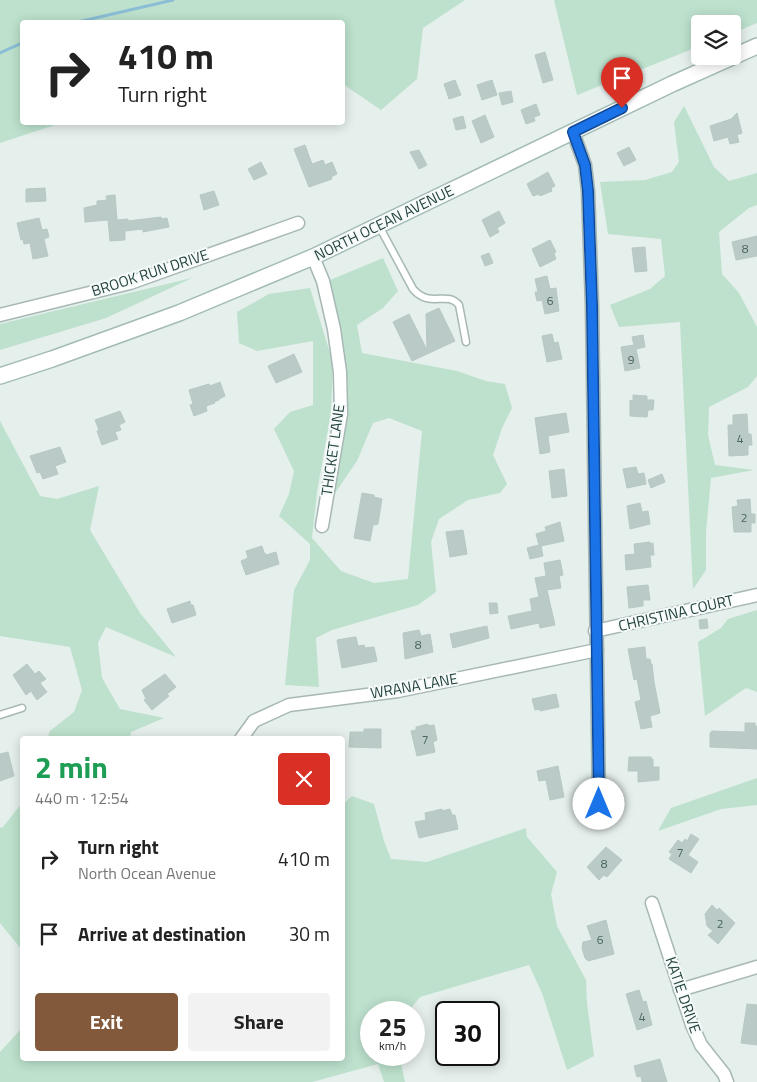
<!DOCTYPE html>
<meta charset="utf-8">
<style>
body{margin:0;font-family:"Titillium Web",sans-serif;background:#f2f2f2;color:#222;height:100vh;display:flex;flex-direction:column;font-size:19px;white-space:nowrap}
*{box-sizing:border-box;margin:0}
p{font-size:16px;color:#767676}
.icon{flex:none;width:28px;height:28px;fill:none;stroke:currentColor;stroke-width:2;stroke-linecap:round;stroke-linejoin:round}
.map{position:relative;flex:1;overflow:hidden}
.sheet{position:absolute;left:20px;top:736px;width:325px;height:325px;display:flex;flex-direction:column;background:#fff;border-radius:5px;box-shadow:0 2px 12px #0003}
.sheet>*{flex:none}
.hud{position:absolute;left:20px;top:20px;width:325px;height:105px;border-radius:5px;box-shadow:0 2px 12px #0003;background:#fff;color:#222;overflow:hidden}
.fabs{position:absolute;left:691px;top:15px;display:grid;gap:10px}
.fabs a{display:grid;place-items:center;width:50px;height:50px;border-radius:5px;background:#fff;box-shadow:0 2px 12px #0003;font-size:25px}
.speed{position:absolute;left:360px;top:1001px;display:flex;gap:10px;font-size:25px;font-weight:700;text-align:center}
.speed>*{display:grid;place-content:center;width:65px;height:65px;border-radius:50%;background:#fff;box-shadow:0 2px 12px #0003;line-height:1}
.speed small{font-size:12px;font-weight:400}
.speed .limit{border:2px solid #111;border-radius:8px;background:#fff;color:#111}
.pin{position:absolute;display:grid;place-items:center;width:42px;height:42px;color:#fff;margin:-51px -21px;border-radius:50% 50% 50% 0;rotate:-45deg;box-shadow:0 0 5px #0007}
.pin .icon{rotate:45deg}
.me{position:absolute;width:55px;margin:-28px;rotate:0deg;stroke-linejoin:round;filter:drop-shadow(0 0 4px #0008)}
.turn{display:flex;align-items:center;gap:18px;height:105px;padding:0 15px;font-size:22px}
.turn .icon{width:65px;height:65px;stroke-width:2.5}
.turn b{display:block;font-size:35px;line-height:42px}
.round{display:grid;place-items:center;flex:none;width:52px;height:52px;border-radius:5px;background:#f2f2f2}
.head{display:flex;align-items:center;justify-content:space-between;height:85px;padding:0 15px}
h1{font-size:30px;font-weight:700;line-height:38px;color:#1e9e55}
.button{display:flex;gap:10px;margin-top:auto;padding:10px 15px}
.button a{flex:1;height:58px;border-radius:5px;background:#83593b;color:#fff;font-size:20px;font-weight:700;line-height:58px;text-align:center}
.button a+a{background:#f2f2f2;color:#222}
ul{padding:0;list-style:none}
li{display:flex;align-items:center;gap:15px;height:75px;padding:0 15px}
li div{flex:1}
li b{display:block;font-size:19px}
li em{font-style:normal}
.map>svg:first-child{display:block}
.green{fill:#bde1cd}
.lines{fill:none;stroke-linecap:round;stroke-linejoin:round}
.stream{stroke:#8bbed6;stroke-width:3}
.building{fill:#bacac6;stroke:#b7c9c5}
.lane-casing{stroke:#a7b8b5;stroke-width:9}
.street-casing{stroke:#a7b8b5;stroke-width:15}
.secondary-casing{stroke:#a3bbb7;stroke-width:18}
.lane{stroke:#fff;stroke-width:6}
.street{stroke:#fff;stroke-width:12}
.secondary{stroke:#fff;stroke-width:15}
.route-casing{stroke:#114b97;stroke-width:12}
.route{stroke:#1a73e8;stroke-width:9}
.labels{text-anchor:middle;stroke-width:4;stroke-linejoin:round;paint-order:stroke}
.number-label{font-size:12px;fill:#496461}
.street-label{font-size:15px;fill:#23423f;stroke:#f6fbf9}
</style>
<div class="map">
<svg width="757" height="1082" viewBox="0 0 757 1082">
<rect width="100%" height="100%" fill="#e5efec"/>
<g class="green">
<path d="M0 0H465L423 28 417 79 381 110 343 84 342 22H22V122L61 123 0 143Z"/>
<path d="M554 0H757V23L733 33 732 24H700V46L577 95Z"/>
<path d="M684 106 714 167 729 181 757 173V205L749 208 719 232 722 274 739 293 757 327V376L748 387 709 407 708 435 715 465 754 470 711 478 706 532V570L693 589 680 322 619 327 610 305 650 289 665 276 661 239 608 234 600 182 645 180 672 172 679 162 674 122Z"/>
<path d="M383 258 398 291 383 308 357 325 362 353 457 371 486 381 505 384 512 408 502 428 493 455 507 484 500 493 468 500 439 519 431 542 436 592 418 605 332 630 316 638 319 687 285 685 294 590 310 560V544L279 516 289 494 294 471 274 429 290 412 313 405V341L257 351 239 343 237 312 269 294 310 288 333 363 331 412 317 492 312 538 341 571 374 583 408 579 422 431 389 418 373 423 357 461 333 496 348 385 330 280Z"/>
<path d="M192 278 106 318 0 350V324Z"/>
<path d="M0 421 40 496 57 499 99 486 90 530 140 613 176 657 106 627 98 643 102 678 120 709 164 718 131 732 130 739H47L50 731 74 712 82 690 70 647 0 636Z"/>
<path d="M757 610V692L746 688 705 716 698 642 721 628 728 619Z"/>
<path d="M757 778V805L721 809 658 831 671 808Z"/>
<path d="M352 796 374 804 384 841 391 859 427 862 526 828 527 837 557 872 551 894 557 926 586 980 587 1003 594 1056 567 1070 542 993 529 965 420 997 408 1012H371V1055H399L405 1082H384L378 1064 312 1082H0V1052L22 1028V1059H342V805Z"/>
<path d="M22 803V950L0 923V828L3 827Z"/>
</g>
<g class="lines">
<g class="stream">
<path d="M78 22 173 0"/>
<path d="M0 53 22 43"/>
</g>
</g>
<g class="building">
<path d="M545 52 553 80 543 83 535 55Z"/>
<path d="M455 80 461 95 449 99 444 84Z"/>
<path d="M492 80 497 95 482 100 477 85Z"/>
<path d="M511 91 513 102 502 105 499 93Z"/>
<path d="M536 104 540 115 534 117 535 121 526 124 521 110Z"/>
<path d="M737 113 742 133 737 135 739 142 730 144 728 137 714 141 710 126 731 119Z"/>
<path d="M485 115 494 137 481 143 472 121Z"/>
<path d="M463 116 466 128 456 130 453 119Z"/>
<path d="M305 145 312 164 323 160 325 165 332 162 337 174 331 177 332 179 309 187 294 149Z"/>
<path d="M629 147 636 160 624 166 617 153Z"/>
<path d="M419 150 427 165 419 169 410 152Z"/>
<path d="M261 162 267 174 254 180 248 169Z"/>
<path d="M548 172 555 186 551 188 552 191 540 196 539 194 533 196 527 184Z"/>
<path d="M45 188 46 201 26 202V189Z"/>
<path d="M214 191 219 205 204 210 200 195Z"/>
<path d="M115 195 117 220 128 219V221L161 217 162 219 167 218 169 227 143 232V229L125 231V240L110 241 108 220 85 222 84 208 97 205V201L107 200 106 196Z"/>
<path d="M499 211 505 223 497 228 499 232 490 237 482 220Z"/>
<path d="M39 218 42 230 47 229 49 237 44 239 48 256 33 259 30 243 24 244 23 239 21 240 17 223Z"/>
<path d="M757 236V256L736 260 732 242Z"/>
<path d="M550 240 556 252 554 253 556 259 540 267 532 249Z"/>
<path d="M645 247 647 271 635 272 632 248Z"/>
<path d="M489 253 493 263 485 266 481 256Z"/>
<path d="M547 276 550 289 556 288 559 311 545 314 542 300 537 301 535 292H538L535 279Z"/>
<path d="M439 308 455 341 412 361 393 322 409 314 427 350 426 314Z"/>
<path d="M552 334 554 343 558 342 562 359 547 362 542 336Z"/>
<path d="M643 335 645 347 636 349 640 368 625 371 621 347 634 345 632 337Z"/>
<path d="M294 354 302 372 276 383 268 366Z"/>
<path d="M220 382 225 396 219 399V400L214 402 215 403 206 406 207 411 194 416 190 405 193 404 189 390 209 384 210 386Z"/>
<path d="M633 395 647 396V400H654L653 410H648L647 417 630 416V400L633 401Z"/>
<path d="M120 411 125 422 119 425 121 430 115 432 118 439 102 445 97 431 99 430 95 420Z"/>
<path d="M566 413 569 432 548 436 550 452 540 454 535 418Z"/>
<path d="M747 414 748 434H751L752 445H748V455L729 456 728 425H733V415Z"/>
<path d="M60 447 66 462 55 466 58 474 43 479 40 472 37 473 30 456Z"/>
<path d="M636 467 638 474 644 473 646 484 627 488 623 469Z"/>
<path d="M564 469 567 496 552 498 549 471Z"/>
<path d="M662 474 665 482 651 488 648 480Z"/>
<path d="M362 493 374 495V497L382 499 378 524 373 525 370 541 354 538Z"/>
<path d="M750 499 751 514H755V523H751V532H734L732 507 738 506 737 500Z"/>
<path d="M640 503 642 512 648 511 650 524 630 529 627 506Z"/>
<path d="M560 522 564 541 541 546 543 556 530 559 527 548 539 545 536 534 546 531 545 527Z"/>
<path d="M463 530 467 554 450 557 446 532Z"/>
<path d="M650 542V544L653 543 654 555H650L651 567 626 570 625 555 635 554 634 544Z"/>
<path d="M262 546 264 553H265L266 555 276 552 279 564 246 575 241 561 248 558 246 551Z"/>
<path d="M560 560 563 575 559 576 561 588 547 590 555 625 540 628 539 623 511 629 508 616 532 611 530 599 539 597 535 578 546 576 544 563Z"/>
<path d="M648 585 650 600H643V606L629 608 627 587Z"/>
<path d="M190 601 191 605H193L196 615 172 623 167 609Z"/>
<path d="M489 603H497L498 613 490 614Z"/>
<path d="M707 619 708 628 700 629 699 620Z"/>
<path d="M487 626 489 638 453 648 450 634Z"/>
<path d="M419 630 421 636 430 634 433 652 405 659 403 633Z"/>
<path d="M354 637H356L358 646 364 645 365 648 374 647 377 661 342 668 337 640Z"/>
<path d="M645 647 646 659H650L651 664H652L654 682 660 713 650 716 652 727 641 729 635 702 641 700 637 679 634 680 628 649Z"/>
<path d="M27 664 35 674 39 671 46 679 40 683 47 692 37 700 31 691 26 695 13 675Z"/>
<path d="M165 674 176 687 167 694 169 696 152 710 144 700 146 699 142 690Z"/>
<path d="M556 694 559 707 540 711V709L535 710 532 699Z"/>
<path d="M745 723H755V726H757V749L710 747V733L712 731 745 732Z"/>
<path d="M428 724V726L434 725 437 740 433 742 435 752 417 756 411 731 416 730V727Z"/>
<path d="M364 729H381V748L349 747 350 732H364Z"/>
<path d="M8 752 14 776 0 781V754Z"/>
<path d="M629 757H651V759H653V767H659V780L638 782V771H628Z"/>
<path d="M558 766 564 797 550 800 546 780 539 781 537 771Z"/>
<path d="M442 809V811L450 809 452 815H455L458 829 419 838 415 822 426 820 425 813Z"/>
<path d="M691 834 699 839 688 855 698 862 691 873 669 859 672 854 669 852 678 840 682 843 685 839 687 841Z"/>
<path d="M606 847 622 860 607 877 604 875 599 880 587 867Z"/>
<path d="M712 905 717 910 719 908 735 923 718 944 708 935 713 931 707 926 705 914Z"/>
<path d="M606 920 614 954 588 961 585 958 582 948 583 942 592 940 587 926Z"/>
<path d="M639 990 643 1002 646 1001 652 1025 637 1030 626 994Z"/>
<path d="M747 1004 757 1005V1045L741 1043Z"/>
<path d="M660 1059 667 1082H642L641 1076 637 1077 634 1066Z"/>
</g>
<g class="lines">
<g class="lane-casing">
<g id="lane">
<path d="M379 226 413 289C430 309 447 290 459 305L466 342"/>
<path d="M0 715 22 708"/>
</g>
</g>
<g class="street-casing">
<g id="street">
<path d="M573 132 585 165 588 191 592 306 599 804"/>
<path d="M313 257 323 281 334 329 340 372 341 414 322 526"/>
<path d="M0 315 130 283 298 223"/>
<path d="M595 631 757 595"/>
<path d="M241 739 254 721 289 705 398 691 597 650"/>
<path d="M652 903 692 1025 701 1045 724 1074 727 1082"/>
<path d="M680 990 757 967"/>
</g>
</g>
<g class="secondary-casing">
<path id="secondary" d="M0 376 52 359 179 313 313 257 672 84 757 46"/>
</g>
<use href="#lane" class="lane"/>
<use href="#street" class="street"/>
<use href="#secondary" class="secondary"/>
</g>
<g class="lines">
<g class="route-casing">
<path id="route" d="M599 804 592 306 588 191 585 165 573 132 622 108"/>
</g>
<use href="#route" class="route"/>
</g>
<g class="labels">
<g class="number-label">
<text x="745" y="253">8</text>
<text x="550" y="305">6</text>
<text x="631" y="364">9</text>
<text x="740" y="443">4</text>
<text x="744" y="522">2</text>
<text x="418" y="649">8</text>
<text x="425" y="744">7</text>
<text x="680" y="857">7</text>
<text x="604" y="868">8</text>
<text x="720" y="928">2</text>
<text x="600" y="944">6</text>
<text x="642" y="1021">4</text>
</g>
<g class="street-label">
<text transform="translate(384 223) rotate(-26)" y="5">NORTH OCEAN AVENUE</text>
<text transform="translate(150 273) rotate(-18)" y="5">BROOK RUN DRIVE</text>
<text transform="translate(333 450) rotate(-82)" y="5">THICKET LANE</text>
<text transform="translate(676 613) rotate(-13)" y="5">CHRISTINA COURT</text>
<text transform="translate(414 686) rotate(-10)" y="5">WRANA LANE</text>
<text transform="translate(683 995) rotate(71)" y="5">KATIE DRIVE</text>
</g>
</g>
</svg>
<div class="fabs">
<a><svg class="icon" aria-label="layers" viewBox="0 0 24 24"><path d="M12 4l9 5-9 5-9-5zM3 14l9 5 9-5"/></svg></a>
</div>
<div class="speed"><div>25<small>km/h</small></div><div class="limit">30</div></div>
<div class="pin" style="left:622px;top:108px;background:#d93025"><svg class="icon" aria-label="arrive" viewBox="0 0 24 24"><path d="M6 21V4h12l-3 4 3 4H6"/></svg></div>
<svg class="me" style="left:599px;top:804px" viewBox="-20 -20 40 40"><circle r="19" fill="#fff"/><path d="M0-13L10 11 0 6-10 11z" fill="#1a73e8"/></svg>
<div class="hud">
<div class="turn"><svg class="icon" aria-label="right" viewBox="0 0 24 24"><path d="M7 20v-9h11M14 6l5 5-5 5"/></svg><div><b>410 m</b>Turn right</div></div>
</div>
<section class="sheet">
<div class="head"><div><h1>2 min</h1><p>440 m · 12:54</p></div><a class="round" style="background:#d93025;color:#fff"><svg class="icon" aria-label="close" viewBox="0 0 24 24"><path d="M6 6l12 12M18 6L6 18"/></svg></a></div>
<ul>
<li><svg class="icon" aria-label="right" viewBox="0 0 24 24"><path d="M7 20v-9h11M14 6l5 5-5 5"/></svg><div><b>Turn right</b><p>North Ocean Avenue</p></div><em>410 m</em></li>
<li><svg class="icon" aria-label="arrive" viewBox="0 0 24 24"><path d="M6 21V4h12l-3 4 3 4H6"/></svg><div><b>Arrive at destination</b></div><em>30 m</em></li>
</ul>
<div class="button"><a>Exit</a><a>Share</a></div>
</section>
</div>
